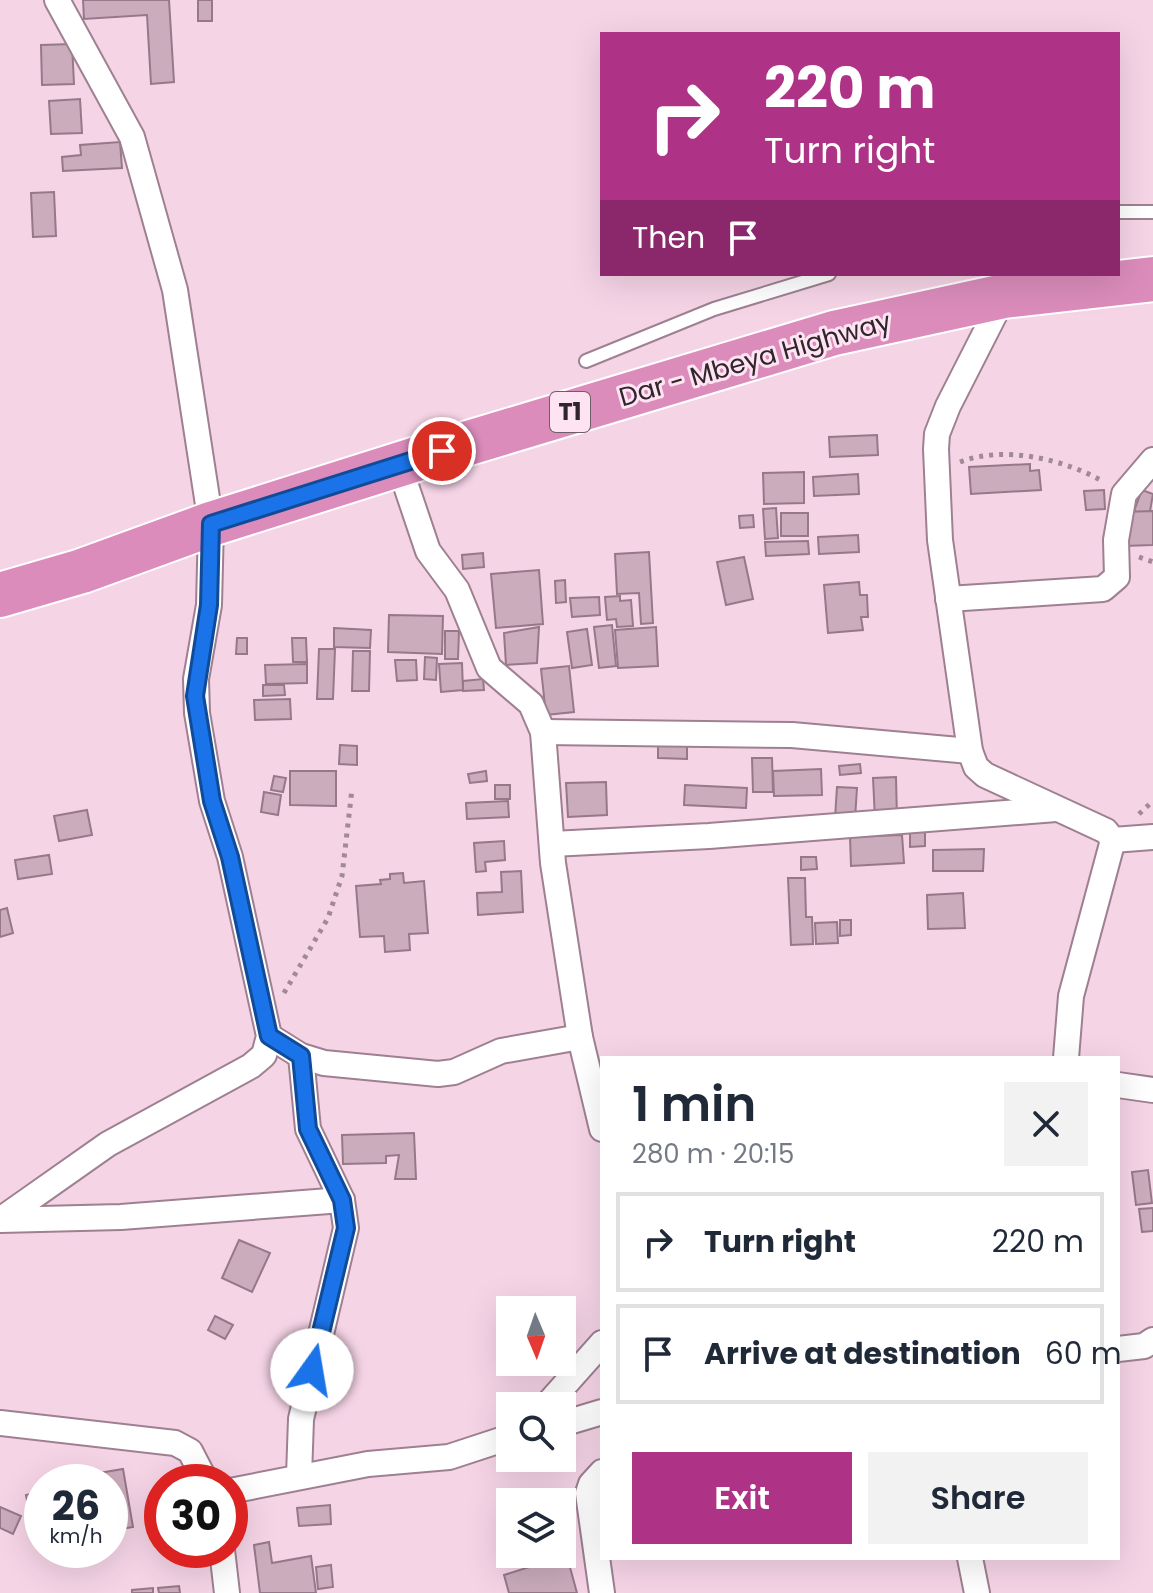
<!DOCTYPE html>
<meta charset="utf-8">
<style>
body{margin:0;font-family:Poppins,sans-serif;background:#f2f2f3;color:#1f2937;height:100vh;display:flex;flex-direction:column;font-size:30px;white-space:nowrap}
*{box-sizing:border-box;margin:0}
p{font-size:26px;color:#747a83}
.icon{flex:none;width:44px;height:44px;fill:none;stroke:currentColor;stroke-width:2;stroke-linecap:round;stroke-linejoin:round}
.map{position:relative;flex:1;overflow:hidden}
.panel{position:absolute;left:600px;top:1056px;width:520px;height:504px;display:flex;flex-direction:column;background:#fff;border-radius:0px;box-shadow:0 8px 32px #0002}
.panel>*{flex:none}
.hud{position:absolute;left:600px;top:32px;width:520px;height:244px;border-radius:0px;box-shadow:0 8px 32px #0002;background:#ae3386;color:#fff;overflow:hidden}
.needle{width:52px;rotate:178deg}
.fabs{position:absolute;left:496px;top:1296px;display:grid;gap:16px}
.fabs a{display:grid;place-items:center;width:80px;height:80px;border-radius:0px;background:#fff;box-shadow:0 8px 32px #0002;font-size:40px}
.speed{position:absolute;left:24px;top:1464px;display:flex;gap:16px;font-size:40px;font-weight:700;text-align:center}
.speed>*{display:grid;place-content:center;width:104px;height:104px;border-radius:50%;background:#fff;box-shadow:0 8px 32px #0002;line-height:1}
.speed small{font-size:20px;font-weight:400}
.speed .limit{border:12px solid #d22;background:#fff;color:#111}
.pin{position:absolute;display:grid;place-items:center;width:68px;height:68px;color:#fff;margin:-34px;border:4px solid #fff;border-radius:50%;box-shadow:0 2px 8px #0007}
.me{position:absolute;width:88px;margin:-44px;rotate:13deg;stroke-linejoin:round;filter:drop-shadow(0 0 6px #0008)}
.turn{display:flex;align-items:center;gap:28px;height:168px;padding:0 32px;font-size:36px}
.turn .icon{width:104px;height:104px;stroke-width:2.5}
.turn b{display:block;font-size:56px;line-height:68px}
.then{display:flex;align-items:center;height:76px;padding:0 32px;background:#0003;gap:16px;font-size:30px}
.round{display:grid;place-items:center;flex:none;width:84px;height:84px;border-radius:0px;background:#f2f2f3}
.head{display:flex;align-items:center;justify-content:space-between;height:136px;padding:0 32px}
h1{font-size:48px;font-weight:600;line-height:60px}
.primary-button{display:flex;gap:16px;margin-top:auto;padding:16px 32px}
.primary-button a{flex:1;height:92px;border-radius:0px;background:#ae3386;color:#fff;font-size:32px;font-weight:600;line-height:92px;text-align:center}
.primary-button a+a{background:#f2f2f3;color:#1f2937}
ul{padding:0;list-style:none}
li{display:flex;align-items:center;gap:24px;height:100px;margin:0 16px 12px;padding:0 16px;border:4px solid #e0e1e3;border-radius:0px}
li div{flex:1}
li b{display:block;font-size:30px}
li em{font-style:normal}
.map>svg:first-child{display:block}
.building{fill:#cbacbd;stroke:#967889;stroke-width:2}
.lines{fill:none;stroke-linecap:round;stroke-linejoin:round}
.lane-casing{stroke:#9e8091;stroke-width:16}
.street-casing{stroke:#9e8091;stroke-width:28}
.highway-casing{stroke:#fff;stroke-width:48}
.path{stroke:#a18997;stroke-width:5;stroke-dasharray:4 6;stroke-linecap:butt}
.lane{stroke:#fff;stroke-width:12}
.street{stroke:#fff;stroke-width:24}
.highway{stroke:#db8cbb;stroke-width:44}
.route-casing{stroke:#114b97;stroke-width:20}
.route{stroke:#1a73e8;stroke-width:14}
.labels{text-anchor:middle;stroke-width:6;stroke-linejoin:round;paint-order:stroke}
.shield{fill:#fee3f2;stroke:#6e5e67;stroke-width:2}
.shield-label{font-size:24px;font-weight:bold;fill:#31252c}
.street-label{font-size:26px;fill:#31252c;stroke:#fee3f2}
</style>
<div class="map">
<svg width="1153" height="1593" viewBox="0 0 1153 1593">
<rect width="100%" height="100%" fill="#f5d4e6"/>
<g class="building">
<path d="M83 0H169L174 82 151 84 147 15 84 19Z"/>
<rect x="198" y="0" width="14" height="21"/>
<path d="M72 44 74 84 42 85 41 45Z"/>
<path d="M80 99 82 133 51 134 49 101Z"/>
<path d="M120 142 122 168 63 171 62 157 81 155 80 145Z"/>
<path d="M54 192 56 236 33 237 31 193Z"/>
<path d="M877 435 878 455 830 457 829 437Z"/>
<path d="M1030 464V471L1039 470 1041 490 971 494 969 467Z"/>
<path d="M804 472V503L764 504 763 473Z"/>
<path d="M858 474 859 494 814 496 813 477Z"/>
<path d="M1104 490 1105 509 1086 510 1084 491Z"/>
<path d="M1142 490 1153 494 1149 517 1134 511Z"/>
<path d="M776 508 778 538 765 539 763 509Z"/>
<path d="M1153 511V545L1124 546 1123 512Z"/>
<rect x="781" y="513" width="27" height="23"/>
<path d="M753 515 754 527 740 528 739 516Z"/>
<path d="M858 535 859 552 819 554 818 537Z"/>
<path d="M808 541 809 554 766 556 765 542Z"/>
<path d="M649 552 653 623 641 624 639 593 617 594 615 554Z"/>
<path d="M483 553 484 567 463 569 462 555Z"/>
<path d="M744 557 753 599 726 605 717 562Z"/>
<path d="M539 570 543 624 496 628 491 574Z"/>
<path d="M565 580 566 602 556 603 555 581Z"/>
<path d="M859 582 860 595H867L868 617H861L863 630 828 633 824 585Z"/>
<path d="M620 596V601L631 600 633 626 617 627 616 619 607 620 605 597Z"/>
<path d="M599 597 600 615 572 617 570 598Z"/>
<path d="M389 615 443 616 442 654 388 652Z"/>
<path d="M612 625 616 666 599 668 594 627Z"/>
<path d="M539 627 537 663 506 665 504 633Z"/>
<path d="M656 627 658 666 618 668 615 630Z"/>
<path d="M334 628 371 630 370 648 334 647Z"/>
<path d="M587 629 592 665 572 668 567 632Z"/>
<path d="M445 631H459L458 659H445Z"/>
<path d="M237 638H247V654H236Z"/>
<path d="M292 638H306L307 662H293Z"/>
<path d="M319 649H335L333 699H317Z"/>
<path d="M353 651H370L369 691H352Z"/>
<path d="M425 657 437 658 436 680 424 679Z"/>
<path d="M395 660H416L417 680 397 681Z"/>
<path d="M462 663 463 690 441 692 439 664Z"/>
<path d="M307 664V683L266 684 265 665Z"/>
<path d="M569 666 574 712 546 715 541 669Z"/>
<path d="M483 679 484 690 463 691V681Z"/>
<path d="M263 685H284L285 695 263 696Z"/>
<path d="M290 699 291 719 255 720 254 700Z"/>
<path d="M658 744 687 745V759L658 758Z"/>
<path d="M340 745 357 746V765L339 764Z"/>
<path d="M752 758H772L773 792H753Z"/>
<path d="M860 764 861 773 840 775 839 766Z"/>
<path d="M821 769 822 795 774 796 773 771Z"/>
<path d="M290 771H336V806L290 805Z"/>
<path d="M486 771 487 781 470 783 468 774Z"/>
<path d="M274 776 286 778 283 792 271 790Z"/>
<path d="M896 777 897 819H875L873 778Z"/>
<path d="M606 782 607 815 568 817 566 783Z"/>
<rect x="495" y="785" width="15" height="14"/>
<path d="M685 785 747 788 746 808 684 805Z"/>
<path d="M837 787 857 788 855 819 835 818Z"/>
<path d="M264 792 281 795 278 815 261 812Z"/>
<path d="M508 801 509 817 467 819 466 803Z"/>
<path d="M87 810 92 835 59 841 54 816Z"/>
<path d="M910 829H925V846L910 847Z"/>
<path d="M902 835 904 863 851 866 850 837Z"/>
<path d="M504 841 505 860 485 862 486 871 476 872 474 843Z"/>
<path d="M984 849 983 871H933V850Z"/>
<path d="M49 855 52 874 18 879 15 860Z"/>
<path d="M801 857H816L817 869 801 870Z"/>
<path d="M521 871 523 912 478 915 477 893 502 892 501 872Z"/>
<path d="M403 873 404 883 424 881 428 933 409 934 410 950 385 952 384 936 360 937 356 886 381 884 380 880 390 879V874Z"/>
<path d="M788 878H805L806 917H812L813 944 791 945Z"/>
<path d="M963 893 965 928 928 929 927 895Z"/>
<path d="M7 908 13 933 0 937V910Z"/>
<path d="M840 920H851V935L840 936Z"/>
<path d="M837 922 838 943 816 944 815 923Z"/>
<path d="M414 1133 416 1179H395L399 1155 386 1156V1163L343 1164 342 1135Z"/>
<path d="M1148 1170 1152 1203 1136 1205 1132 1172Z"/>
<path d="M1153 1208V1231L1142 1232 1139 1209Z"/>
<path d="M239 1240 270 1253 252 1292 222 1278Z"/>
<path d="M215 1316 233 1325 225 1339 208 1330Z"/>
<path d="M123 1469 133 1527 110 1531V1482H88L87 1475Z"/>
<path d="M42 1492V1543L35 1544 26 1495Z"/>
<path d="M330 1505 331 1524 299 1526 297 1508Z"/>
<path d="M0 1507 21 1516 13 1534 0 1528Z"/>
<path d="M269 1542 272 1563 311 1556 316 1593H260L254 1545Z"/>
<path d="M565 1549 577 1593H509L504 1575 539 1564 536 1557 562 1554Z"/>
<path d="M331 1565 333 1587 318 1589 316 1567Z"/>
<path d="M179 1586 180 1593H159L158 1588Z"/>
<path d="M153 1588V1593H132V1590Z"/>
</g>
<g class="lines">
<g class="lane-casing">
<g id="lane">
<path d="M1118 212H1153"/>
<path d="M586 361 714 309 829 274"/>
</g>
</g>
<g class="street-casing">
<g id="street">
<path d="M1004 296 948 406 937 434 936 449 940 540 970 751 976 767 985 775 1106 831 1113 840 1071 996 1066 1058"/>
<path d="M399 465 428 551 457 590 489 668 531 704 543 732 553 863 580 1037 602 1129"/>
<path d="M948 599 1103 589 1117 577 1116 540 1124 494 1153 460"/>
<path d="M543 732 792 735 970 751"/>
<path d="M1113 840 1153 837"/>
<path d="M552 844 709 836 1056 809"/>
<path d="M269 1036 301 1056 324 1063 438 1074 454 1072 501 1051 580 1037"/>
<path d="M1118 1085 1153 1090"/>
<path d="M0 1220 108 1144 251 1066 264 1055 269 1036 230 857 212 801 197 713 196 679 209 605 211 524 175 290 132 137 57 0"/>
<path d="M0 1220 121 1217 342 1200"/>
<path d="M1118 1349 1144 1346 1153 1340"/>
<path d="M546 1406 602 1343"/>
<path d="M0 1423 175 1443 190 1451 206 1482"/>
<path d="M562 1424 602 1412"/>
<path d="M299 1476 301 1419 346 1228 342 1200 308 1129 301 1056"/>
<path d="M230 1491 368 1464 449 1457 510 1437"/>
<path d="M222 1550 227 1593"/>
<path d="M970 1558 977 1593"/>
<path d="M602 1593 588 1493 591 1484 602 1472"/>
</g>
</g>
<g class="highway-casing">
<path id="highway" d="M0 595 82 571 211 524 442 451 834 333 1004 296 1153 279"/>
</g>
<g class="path">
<path d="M960 462C1004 445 1064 459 1104 482"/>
<path d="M1139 557 1153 562"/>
<path d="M1139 814 1153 801"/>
<path d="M284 993 328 918 342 876 352 789"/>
</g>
<use href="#lane" class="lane"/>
<use href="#street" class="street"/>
<use href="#highway" class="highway"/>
</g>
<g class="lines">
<g class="route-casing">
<path id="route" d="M312 1370 346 1228 342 1200 308 1129 301 1056 269 1036 230 857 212 801 195 696 209 605 211 524 442 451"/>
</g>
<use href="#route" class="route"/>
</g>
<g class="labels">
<rect class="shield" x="550" y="392" width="40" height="40" rx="6"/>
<g class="shield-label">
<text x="570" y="420">T1</text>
</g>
<g class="street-label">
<text transform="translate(755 359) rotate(-16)" y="9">Dar - Mbeya Highway</text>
</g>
</g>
</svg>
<div class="fabs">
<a><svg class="needle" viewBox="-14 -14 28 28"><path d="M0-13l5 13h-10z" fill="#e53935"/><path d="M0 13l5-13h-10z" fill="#747a83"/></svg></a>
<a><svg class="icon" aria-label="search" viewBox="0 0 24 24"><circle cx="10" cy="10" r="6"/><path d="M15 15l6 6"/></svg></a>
<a><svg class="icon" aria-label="layers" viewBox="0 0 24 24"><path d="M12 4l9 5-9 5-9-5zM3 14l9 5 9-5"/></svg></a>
</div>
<div class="speed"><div>26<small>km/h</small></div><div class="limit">30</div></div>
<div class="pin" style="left:442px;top:451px;background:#d93025"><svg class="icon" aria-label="arrive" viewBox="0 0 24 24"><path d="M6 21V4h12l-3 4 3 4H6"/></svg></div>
<svg class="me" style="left:312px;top:1370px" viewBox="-20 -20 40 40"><circle r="19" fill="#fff"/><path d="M0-13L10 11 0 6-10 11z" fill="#1a73e8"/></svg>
<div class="hud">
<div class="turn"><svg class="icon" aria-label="right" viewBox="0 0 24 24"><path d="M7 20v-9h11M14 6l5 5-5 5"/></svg><div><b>220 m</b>Turn right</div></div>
<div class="then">Then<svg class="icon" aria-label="arrive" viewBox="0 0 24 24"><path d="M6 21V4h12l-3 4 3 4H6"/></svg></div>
</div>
<section class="panel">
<div class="head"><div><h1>1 min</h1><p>280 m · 20:15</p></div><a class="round"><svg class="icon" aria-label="close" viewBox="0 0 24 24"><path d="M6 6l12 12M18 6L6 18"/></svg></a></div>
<ul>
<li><svg class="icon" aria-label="right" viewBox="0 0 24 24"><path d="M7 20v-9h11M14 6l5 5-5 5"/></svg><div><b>Turn right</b></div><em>220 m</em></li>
<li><svg class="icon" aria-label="arrive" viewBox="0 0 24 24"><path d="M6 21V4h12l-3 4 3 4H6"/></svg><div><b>Arrive at destination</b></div><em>60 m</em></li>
</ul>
<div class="primary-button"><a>Exit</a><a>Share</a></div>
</section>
</div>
